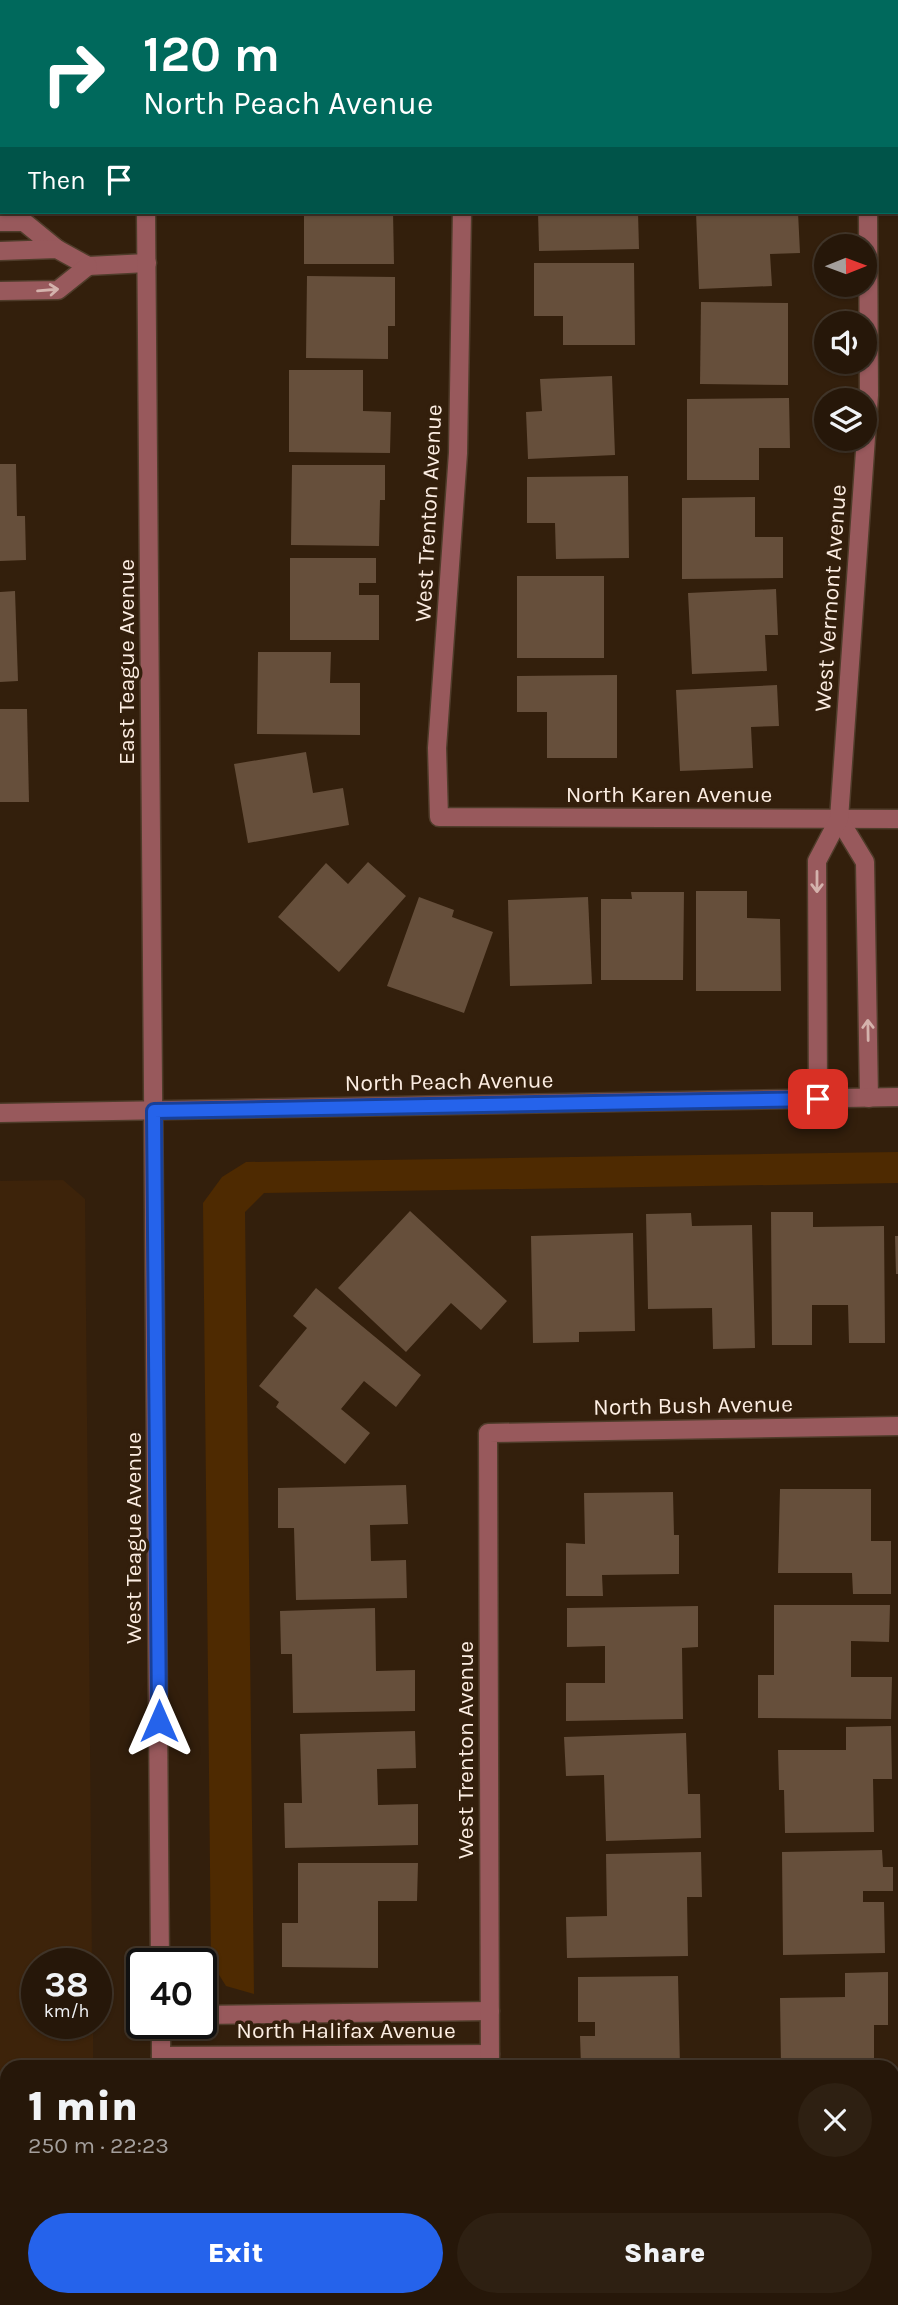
<!DOCTYPE html>
<meta charset="utf-8">
<style>
body{margin:0;font-family:Karla,sans-serif;background:#2e2012;color:#f1f3f6;height:100vh;display:flex;flex-direction:column;font-size:26px;white-space:nowrap}
*{box-sizing:border-box;margin:0}
p{font-size:23px;color:#a49f9c}
.icon{flex:none;width:38px;height:38px;fill:none;stroke:currentColor;stroke-width:2;stroke-linecap:round;stroke-linejoin:round}
.map{position:relative;flex:1;overflow:hidden}
.sheet{position:absolute;left:0px;top:2060px;width:900px;height:247px;display:flex;flex-direction:column;background:#261709;border-radius:21px 21px 0 0;box-shadow:0 2px 5px #0004,0 0 0 2px #42362a}
.sheet>*{flex:none}
.top-card{position:absolute;left:0px;top:0px;width:900px;height:214px;box-shadow:0 2px 5px #0004,0 0 0 2px #42362a;background:#00695c;color:#fff;overflow:hidden}
.needle{width:46px;rotate:89deg}
.fabs{position:absolute;left:814px;top:234px;display:grid;gap:14px}
.fabs a{display:grid;place-items:center;width:63px;height:63px;border-radius:50%;background:#261709;box-shadow:0 2px 5px #0004,0 0 0 2px #42362a;font-size:35px}
.speed{position:absolute;left:21px;top:1948px;display:flex;gap:14px;font-size:35px;font-weight:700;text-align:center}
.speed>*{display:grid;place-content:center;width:91px;height:91px;border-radius:50%;background:#261709;box-shadow:0 2px 5px #0004,0 0 0 2px #42362a;line-height:1}
.speed small{font-size:18px;font-weight:400}
.speed .limit{border:4px solid #111;border-radius:10px;background:#fff;color:#111}
.pin{position:absolute;display:grid;place-items:center;width:60px;height:60px;color:#fff;margin:-30px;border-radius:14px;box-shadow:0 4px 10px #0006}
.me{position:absolute;width:77px;margin:-38px;rotate:0deg;stroke-linejoin:round;filter:drop-shadow(0 0 5px #0008)}
.turn{display:flex;align-items:center;gap:24px;height:147px;padding:0 28px;font-size:32px}
.turn .icon{width:91px;height:91px;stroke-width:2.5}
.turn b{display:block;font-size:49px;line-height:60px}
.then{display:flex;align-items:center;height:66px;padding:0 28px;background:#0003;gap:14px;font-size:26px}
.round{display:grid;place-items:center;flex:none;width:74px;height:74px;border-radius:37px;background:#2e2012}
.overview{display:flex;align-items:center;justify-content:space-between;height:119px;padding:0 28px}
h1{font-size:42px;font-weight:800;line-height:52px}
.primary-button{display:flex;gap:14px;margin-top:auto;padding:14px 28px}
.primary-button a{flex:1;height:80px;border-radius:42px;background:#2563eb;color:#fff;font-size:28px;font-weight:800;line-height:80px;text-align:center}
.primary-button a+a{background:#2e2012;color:#f1f3f6}
.map>svg:first-child{display:block}
.built{fill:#3d230a}
.green{fill:#4e2a01}
.building{fill:#664f3b}
.lines{fill:none;stroke-linecap:round;stroke-linejoin:round}
.minor-casing{stroke:#4f3c2a;stroke-width:21}
.tertiary-casing{stroke:#4f3c2a;stroke-width:21}
.minor{stroke:#98595c;stroke-width:18}
.tertiary{stroke:#98595c;stroke-width:18}
.oneway{stroke:#d4b2ac}
.route-casing{stroke:#184099;stroke-width:18}
.route{stroke:#2563eb;stroke-width:12}
.labels{text-anchor:middle;stroke-width:7;stroke-linejoin:round;paint-order:stroke}
.street-label{font-size:23px;fill:#fcede2;stroke:#331f0c}
</style>
<div class="map">
<svg width="898" height="2305" viewBox="0 0 898 2305">
<rect width="100%" height="100%" fill="#331f0c"/>
<path class="built" d="M63 1180 85 1199 92 1963 37 1964V2023H93V2067H7V2300H96V2305H0V1181Z"/>
<g class="green">
<path d="M898 1152V1183L264 1193 245 1212 254 1994 226 1986 211 1962 203 1203 222 1177 246 1162Z"/>
<rect x="215" y="2300" width="42" height="5"/>
</g>
<g class="building">
<path d="M304 212H393L394 264H304Z"/>
<path d="M538 212H638L639 249 539 251Z"/>
<path d="M696 212H798L800 253 770 254 772 286 699 289Z"/>
<path d="M534 263H634L635 345H563V316H534Z"/>
<path d="M307 276 395 277V326H388V359L306 358Z"/>
<path d="M701 302 788 303V385L700 384Z"/>
<path d="M289 370H363V411L391 412 390 453 289 452Z"/>
<path d="M612 376 615 455 528 459 526 412 542 411 540 379Z"/>
<path d="M789 398 790 448H759V480H687V399Z"/>
<path d="M0 464H16L17 516H25L26 560 0 561Z"/>
<path d="M292 465H385V500H380L379 546 291 545Z"/>
<path d="M628 476 629 558 556 559 555 523H527V477Z"/>
<path d="M755 497V537H783V578L682 579V498Z"/>
<path d="M290 558H376V583H359V595H379V640H290Z"/>
<rect x="517" y="576" width="87" height="82"/>
<path d="M776 589 778 635H765L767 671 692 674 688 593Z"/>
<path d="M15 591 18 681 0 682V592Z"/>
<path d="M258 652H331L330 683H360V735L257 734Z"/>
<path d="M617 675V758H547V712H517V676Z"/>
<path d="M777 685 779 726 751 727 753 768 680 771 676 690Z"/>
<path d="M0 709H27L29 802H0Z"/>
<path d="M306 752 313 793 343 788 349 825 248 843 234 764Z"/>
<path d="M368 862 406 896 339 972 278 917 326 863 348 884Z"/>
<path d="M696 891H747V918L780 919 781 991H696Z"/>
<path d="M631 892H684L683 980H601V899H632Z"/>
<path d="M419 897 454 910 452 917 493 932 464 1013 387 986Z"/>
<path d="M588 897 592 984 510 986 508 900Z"/>
<path d="M410 1211 507 1301 481 1330 451 1303 406 1352 338 1288Z"/>
<path d="M771 1212H813V1227L884 1226 885 1343H849L848 1305H812V1345H772Z"/>
<path d="M691 1213 692 1226 752 1225 755 1348 713 1349 712 1308 648 1309 646 1214Z"/>
<path d="M633 1233 635 1331 579 1332V1342L533 1343 531 1236Z"/>
<path d="M895 1236H898V1274H896Z"/>
<path d="M316 1288 421 1375 396 1407 364 1381 341 1409 370 1433 345 1464 276 1407 279 1402 259 1386 307 1328 293 1316Z"/>
<path d="M406 1485 408 1524 370 1525 371 1561 406 1560 407 1598 296 1600 294 1528H278V1488Z"/>
<path d="M780 1489H871V1541H891V1594H853L852 1573H778Z"/>
<path d="M673 1492 674 1535H679V1574L602 1575 603 1596H566V1543L585 1544 584 1493Z"/>
<path d="M774 1605H890L889 1642 851 1641V1677H892L891 1719 758 1718V1675H774Z"/>
<path d="M698 1606V1647L682 1648 683 1719 566 1721V1683H605V1646L567 1647V1608Z"/>
<path d="M375 1608 376 1671 415 1670V1711L293 1713 292 1654H281L280 1611Z"/>
<path d="M891 1726 892 1779H873L874 1832 785 1833 784 1790H779L778 1750H846V1727Z"/>
<path d="M415 1731 416 1768 377 1769 378 1805 418 1804V1845L285 1848 284 1803H302L300 1734Z"/>
<path d="M686 1733 688 1794H700L701 1838 606 1841 604 1775 566 1776 564 1737Z"/>
<path d="M882 1850 883 1867H893V1891H863V1902H884L885 1953 783 1955 782 1852Z"/>
<path d="M701 1852 702 1897H687L688 1956 567 1958 566 1917 607 1916 606 1854Z"/>
<path d="M298 1863H418L417 1901H378V1968L282 1967V1923H298Z"/>
<path d="M888 1972V2025H874V2067H781L780 1998 845 1997V1973Z"/>
<path d="M678 1976 680 2067H581L580 2036H595V2022H578V1977Z"/>
<rect x="892" y="2230" width="4" height="39"/>
<rect x="297" y="2300" width="122" height="5"/>
<rect x="612" y="2300" width="95" height="5"/>
<rect x="770" y="2300" width="87" height="5"/>
</g>
<g class="lines">
<g class="minor-casing">
<g id="minor">
<path d="M459 0V2"/>
<path d="M863 0 864 2"/>
<path d="M462 212 458 453 437 748 439 817 898 819"/>
<path d="M0 222H24L57 249"/>
<path d="M0 251 57 249 88 266 147 263"/>
<path d="M0 291 58 290 88 266"/>
<path d="M839 819 865 862 869 1098"/>
<path d="M818 1099 817 861 839 819 869 395 868 212"/>
<path d="M201 2015 490 2011"/>
<path d="M161 2056 490 2054"/>
<path d="M490 2067 488 1433 898 1426"/>
<path d="M493 2300V2305"/>
</g>
</g>
<g class="tertiary-casing">
<g id="tertiary">
<path d="M144 0V2"/>
<path d="M146 212 160 1964"/>
<path d="M0 1113 898 1097"/>
<path d="M161 2023V2067"/>
<path d="M163 2300V2305"/>
</g>
</g>
<use href="#minor" class="minor"/>
<use href="#tertiary" class="tertiary"/>
</g>
<defs><path id="oneway-shaft" d="M-6 0H5M1.5-3L5.5 0L1.5 3" fill="none" stroke-width="1.6" stroke-linecap="round" stroke-linejoin="round" transform="scale(1.75)"/></defs>
<g class="oneway">
<use href="#oneway-shaft" transform="translate(48 290) rotate(-5)"/>
<use href="#oneway-shaft" transform="translate(817 882) rotate(90)"/>
<use href="#oneway-shaft" transform="translate(868 1030) rotate(-91)"/>
</g>
<g class="lines">
<g class="route-casing">
<path id="route" d="M159 1721 154 1111 818 1099"/>
</g>
<use href="#route" class="route"/>
</g>
<g class="labels">
<g class="street-label">
<text transform="translate(428 513) rotate(-87)" y="8">West Trenton Avenue</text>
<text transform="translate(830 598) rotate(-86)" y="8">West Vermont Avenue</text>
<text transform="translate(126 662) rotate(-90)" y="8">East Teague Avenue</text>
<text x="669" y="802">North Karen Avenue</text>
<text transform="translate(449 1081) rotate(-1)" y="8">North Peach Avenue</text>
<text transform="translate(693 1405) rotate(-1)" y="8">North Bush Avenue</text>
<text transform="translate(133 1538) rotate(-90)" y="8">West Teague Avenue</text>
<text transform="translate(465 1750) rotate(-90)" y="8">West Trenton Avenue</text>
<text x="346" y="2038">North Halifax Avenue</text>
</g>
</g>
</svg>
<div class="fabs">
<a><svg class="needle" viewBox="-14 -14 28 28"><path d="M0-13l5 13h-10z" fill="#e53935"/><path d="M0 13l5-13h-10z" fill="#a49f9c"/></svg></a>
<a><svg class="icon" aria-label="sound" viewBox="0 0 24 24"><path d="M4 9h4l5-4v14l-5-4H4zM17 9q2 3 0 6"/></svg></a>
<a><svg class="icon" aria-label="layers" viewBox="0 0 24 24"><path d="M12 4l9 5-9 5-9-5zM3 14l9 5 9-5"/></svg></a>
</div>
<div class="speed"><div>38<small>km/h</small></div><div class="limit">40</div></div>
<div class="pin" style="left:818px;top:1099px;background:#d93025"><svg class="icon" aria-label="arrive" viewBox="0 0 24 24"><path d="M6 21V4h12l-3 4 3 4H6"/></svg></div>
<svg class="me" style="left:159px;top:1721px" viewBox="-20 -20 40 40"><path d="M0-17L14 15 0 8-14 15z" fill="#2563eb" stroke="#fff" stroke-width="4"/></svg>
<div class="top-card">
<div class="turn"><svg class="icon" aria-label="right" viewBox="0 0 24 24"><path d="M7 20v-9h11M14 6l5 5-5 5"/></svg><div><b>120 m</b>North Peach Avenue</div></div>
<div class="then">Then<svg class="icon" aria-label="arrive" viewBox="0 0 24 24"><path d="M6 21V4h12l-3 4 3 4H6"/></svg></div>
</div>
<section class="sheet">
<div class="overview"><div><h1>1 min</h1><p>250 m · 22:23</p></div><a class="round"><svg class="icon" aria-label="close" viewBox="0 0 24 24"><path d="M6 6l12 12M18 6L6 18"/></svg></a></div>
<div class="primary-button"><a>Exit</a><a>Share</a></div>
</section>
</div>
